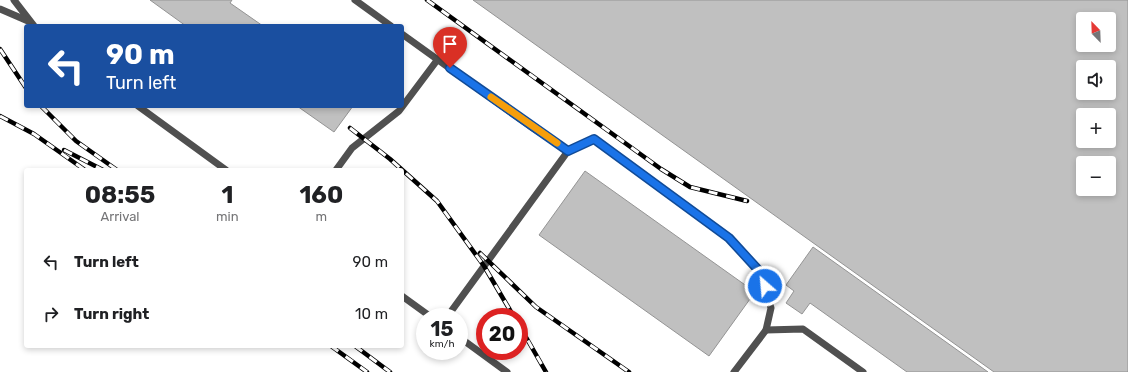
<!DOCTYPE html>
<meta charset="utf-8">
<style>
body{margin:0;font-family:Rubik,sans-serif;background:#f2f2f2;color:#202124;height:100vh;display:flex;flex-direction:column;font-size:15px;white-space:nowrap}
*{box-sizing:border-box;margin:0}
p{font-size:13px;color:#757577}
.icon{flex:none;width:22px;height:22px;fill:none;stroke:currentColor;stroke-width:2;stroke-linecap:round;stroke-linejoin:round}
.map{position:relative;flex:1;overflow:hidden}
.details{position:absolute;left:24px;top:168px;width:380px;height:180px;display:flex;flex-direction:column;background:#fff;border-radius:4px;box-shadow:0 2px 6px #0003}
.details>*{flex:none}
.guide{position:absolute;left:24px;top:24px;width:380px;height:84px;border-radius:4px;box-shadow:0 2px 6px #0003;background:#1a4fa0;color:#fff;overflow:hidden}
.needle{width:26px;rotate:337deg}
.controls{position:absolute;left:1076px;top:12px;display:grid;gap:8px}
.controls a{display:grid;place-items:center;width:40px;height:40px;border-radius:4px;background:#fff;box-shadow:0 2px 6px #0003;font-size:20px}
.speed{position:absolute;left:416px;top:308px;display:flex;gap:8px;font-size:20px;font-weight:700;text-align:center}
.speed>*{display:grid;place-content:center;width:52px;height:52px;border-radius:50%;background:#fff;box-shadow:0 2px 6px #0003;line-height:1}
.speed small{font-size:10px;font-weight:400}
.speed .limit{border:6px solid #d22;background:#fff;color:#111}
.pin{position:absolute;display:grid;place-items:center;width:34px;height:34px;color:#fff;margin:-41px -17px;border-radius:50% 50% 50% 0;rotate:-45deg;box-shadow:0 0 4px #0007}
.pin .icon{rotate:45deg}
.me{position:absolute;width:44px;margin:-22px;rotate:333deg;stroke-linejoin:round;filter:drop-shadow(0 0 3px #0008)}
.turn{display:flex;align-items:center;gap:14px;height:84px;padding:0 16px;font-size:18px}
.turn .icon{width:52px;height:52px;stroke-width:2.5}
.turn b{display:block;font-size:28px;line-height:34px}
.eta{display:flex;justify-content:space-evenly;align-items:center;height:68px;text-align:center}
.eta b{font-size:24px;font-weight:700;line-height:28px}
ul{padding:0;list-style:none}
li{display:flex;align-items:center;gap:12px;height:52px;padding:0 16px}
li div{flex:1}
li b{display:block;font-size:15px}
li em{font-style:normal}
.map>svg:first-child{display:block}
.building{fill:#c0c0c0;stroke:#949494;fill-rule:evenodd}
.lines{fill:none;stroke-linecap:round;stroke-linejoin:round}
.service{stroke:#505050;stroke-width:7}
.rail-casing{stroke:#000;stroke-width:4.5}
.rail{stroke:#fff;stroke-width:3;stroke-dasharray:9;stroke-linecap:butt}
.route-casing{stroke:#114b97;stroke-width:10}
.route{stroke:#1a73e8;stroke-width:7}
.slow{stroke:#f59e0b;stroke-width:7}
</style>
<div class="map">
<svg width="1128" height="372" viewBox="0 0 1128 372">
<rect width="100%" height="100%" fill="#fff"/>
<g class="building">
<path d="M150 0H232L230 3 263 26H186Z"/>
<path d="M473 0H1128V372H994ZM1083 19H1109V45H1083ZM1083 67H1109V93H1083ZM1083 115H1109V141H1083ZM1083 163H1109V189H1083Z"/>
<path d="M297 106H353L334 132Z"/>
<path d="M585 171 755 292 709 356 539 235Z"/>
<path d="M813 247 988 372H907L810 303 802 314 786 303 794 291 786 285Z"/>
</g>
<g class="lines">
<g class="service">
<path d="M14 0 34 26"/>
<path d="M355 0 391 26"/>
<path d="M0 9 28 21"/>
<path d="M402 34 530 126 568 151"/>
<path d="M138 106 226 170"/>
<path d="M336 170 352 148 399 111 438 59"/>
<path d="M402 296 431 317"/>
<path d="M447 317 568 151 594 139 729 238 761 274 771 308 766 330 734 372"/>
<path d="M766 330 803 329 863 372"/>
<path d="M459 337 507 372"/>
</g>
<g class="rail-casing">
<g id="rail">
<path d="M427 0 661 169 690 187 747 201"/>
<path d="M0 49 26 88"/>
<path d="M41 106 76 141 117 170"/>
<path d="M0 116 34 134 85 170"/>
<path d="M350 128 390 159 437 201 484 266 514 317"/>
<path d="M64 150 103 170"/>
<path d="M480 253 536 307 629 372"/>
<path d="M519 325 546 372"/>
<path d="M331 346 367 372"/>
<path d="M355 346 390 372"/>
</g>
</g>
<use href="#rail" class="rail"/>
</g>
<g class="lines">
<g class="route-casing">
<path id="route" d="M450 68 568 151 594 139 729 238 762 274 765 286"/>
</g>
<use href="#route" class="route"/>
<path class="slow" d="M491 97 557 143"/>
</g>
</svg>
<div class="controls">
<a><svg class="needle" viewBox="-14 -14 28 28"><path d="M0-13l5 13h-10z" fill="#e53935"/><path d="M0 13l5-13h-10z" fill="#757577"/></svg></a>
<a><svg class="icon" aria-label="sound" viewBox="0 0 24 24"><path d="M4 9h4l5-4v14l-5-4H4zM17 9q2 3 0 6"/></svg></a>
<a>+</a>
<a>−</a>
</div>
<div class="speed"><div>15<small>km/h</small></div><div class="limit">20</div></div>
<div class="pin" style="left:450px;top:68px;background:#d93025"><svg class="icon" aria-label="arrive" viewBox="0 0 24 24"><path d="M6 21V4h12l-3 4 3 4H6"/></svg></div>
<svg class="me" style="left:765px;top:286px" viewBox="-20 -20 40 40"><circle r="17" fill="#1a73e8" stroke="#fff" stroke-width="3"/><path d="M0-11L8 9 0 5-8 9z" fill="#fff"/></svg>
<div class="guide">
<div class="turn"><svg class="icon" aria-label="left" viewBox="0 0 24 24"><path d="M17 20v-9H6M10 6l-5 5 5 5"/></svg><div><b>90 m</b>Turn left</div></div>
</div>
<section class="details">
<div class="eta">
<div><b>08:55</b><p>Arrival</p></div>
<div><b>1</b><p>min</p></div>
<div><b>160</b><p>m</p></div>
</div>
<ul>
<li><svg class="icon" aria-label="left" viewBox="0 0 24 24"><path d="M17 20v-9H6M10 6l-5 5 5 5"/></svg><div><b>Turn left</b></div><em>90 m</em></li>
<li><svg class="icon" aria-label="right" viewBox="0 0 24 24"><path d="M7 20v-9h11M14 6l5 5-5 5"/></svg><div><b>Turn right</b></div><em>10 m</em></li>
</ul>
</section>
</div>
